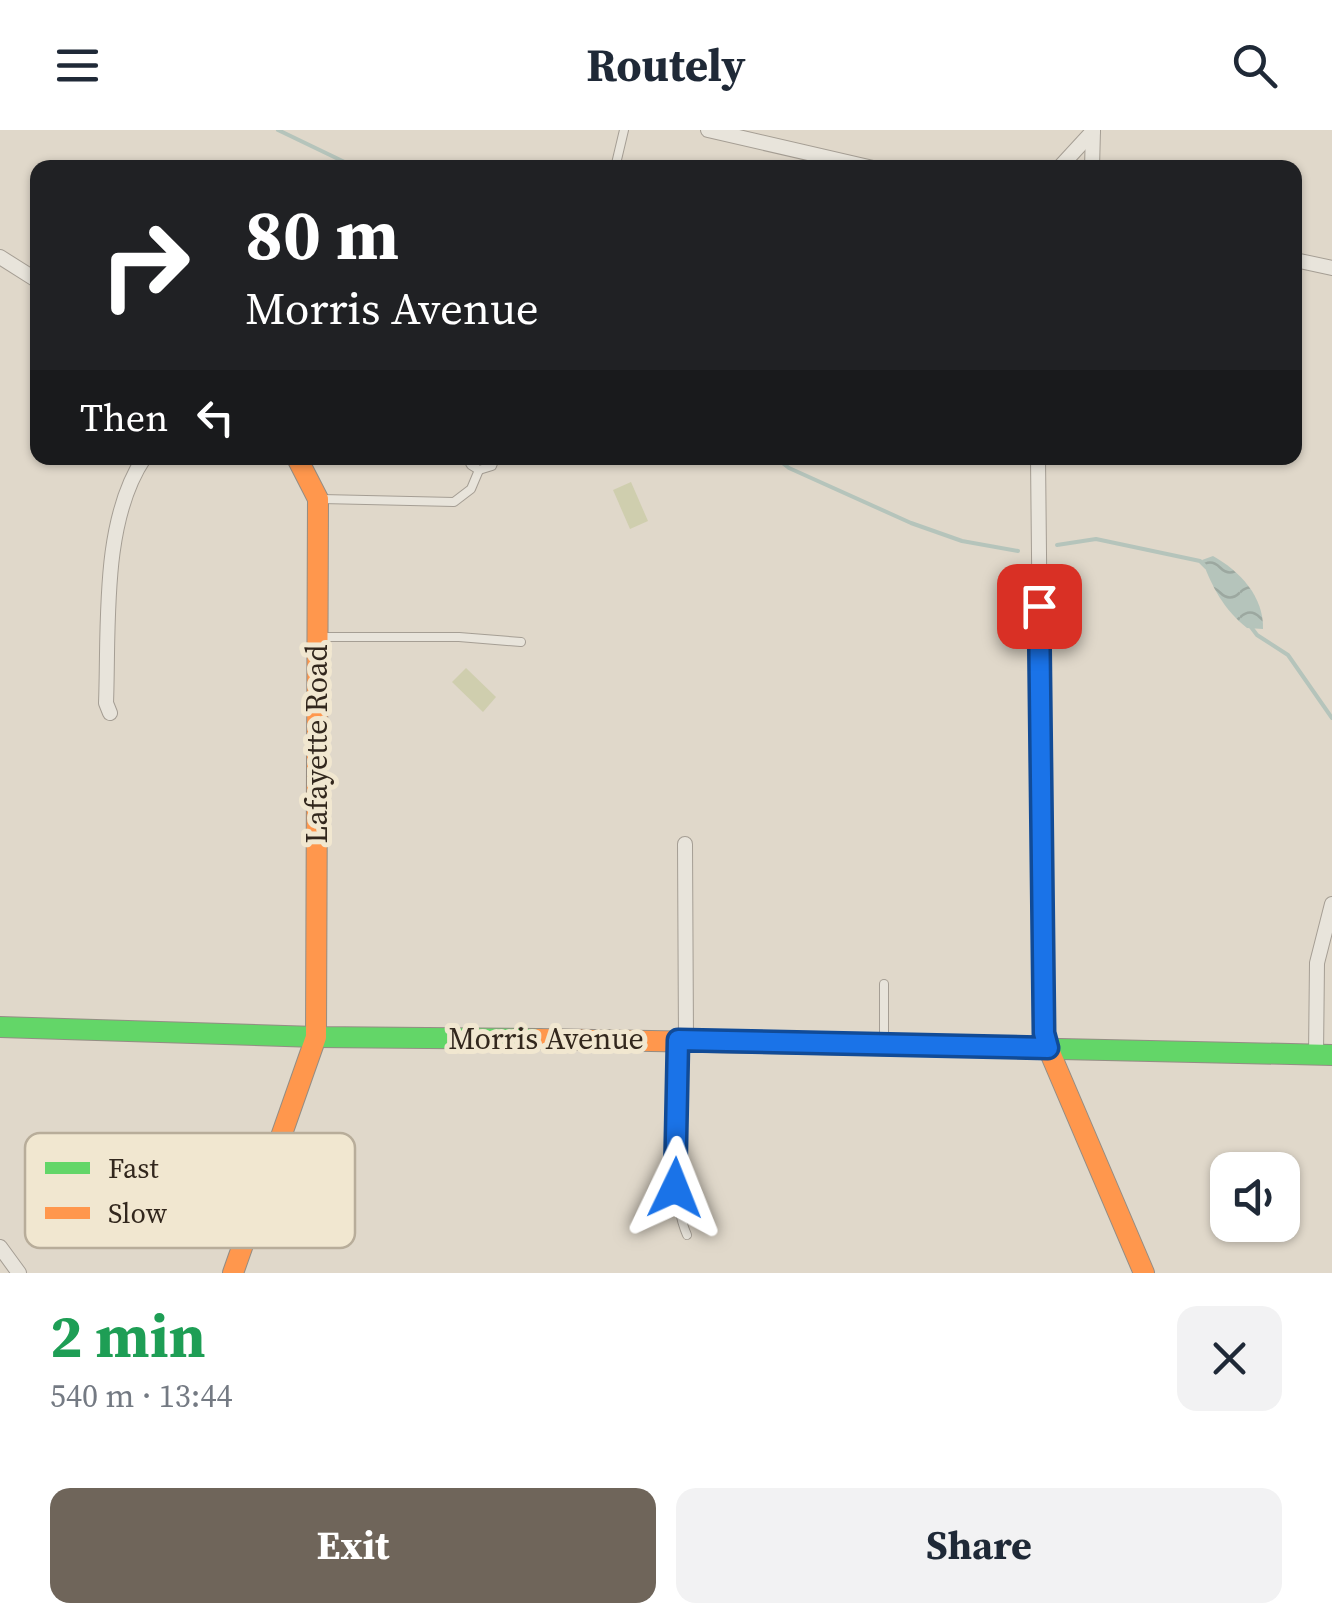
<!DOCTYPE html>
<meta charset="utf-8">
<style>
body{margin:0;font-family:"Source Serif 4",serif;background:#f2f2f3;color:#1f2937;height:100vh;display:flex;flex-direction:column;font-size:38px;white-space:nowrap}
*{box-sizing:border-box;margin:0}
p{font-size:32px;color:#747a83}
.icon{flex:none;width:55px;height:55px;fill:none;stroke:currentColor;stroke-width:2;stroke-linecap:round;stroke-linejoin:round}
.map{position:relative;height:1143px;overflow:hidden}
.side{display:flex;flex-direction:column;background:#fff;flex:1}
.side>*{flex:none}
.banner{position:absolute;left:30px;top:30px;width:1272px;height:305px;border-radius:20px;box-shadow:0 2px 8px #0004;background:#202124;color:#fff;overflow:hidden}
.buttons{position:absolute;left:1210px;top:1022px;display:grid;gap:20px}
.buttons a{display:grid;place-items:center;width:90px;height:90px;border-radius:20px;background:#fff;box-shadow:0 2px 8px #0004;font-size:50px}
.pin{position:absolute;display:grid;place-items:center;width:85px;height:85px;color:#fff;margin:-42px;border-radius:20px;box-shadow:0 5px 15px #0006}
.me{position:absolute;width:110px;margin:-55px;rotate:2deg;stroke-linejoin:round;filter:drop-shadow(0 0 8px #0008)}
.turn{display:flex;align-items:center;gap:35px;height:210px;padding:0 50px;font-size:45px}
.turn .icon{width:130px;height:130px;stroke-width:2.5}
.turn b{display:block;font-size:70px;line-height:85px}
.then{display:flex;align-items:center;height:95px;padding:0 50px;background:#0003;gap:20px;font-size:38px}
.round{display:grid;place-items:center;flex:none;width:105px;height:105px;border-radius:20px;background:#f2f2f3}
.summary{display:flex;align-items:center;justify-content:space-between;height:170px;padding:0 50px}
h1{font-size:60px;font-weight:700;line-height:75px;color:#1e9e55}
.action{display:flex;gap:20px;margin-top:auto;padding:20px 50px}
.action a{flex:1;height:115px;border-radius:20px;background:#6f655a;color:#fff;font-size:40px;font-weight:700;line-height:115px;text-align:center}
.action a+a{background:#f2f2f3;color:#1f2937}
header{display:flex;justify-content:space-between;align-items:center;height:130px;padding:0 50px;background:#fff;font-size:45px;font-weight:700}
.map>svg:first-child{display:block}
.garden{fill:#cfceae}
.water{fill:url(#water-waves)}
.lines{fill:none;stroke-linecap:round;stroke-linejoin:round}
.stream{stroke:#b5c4bb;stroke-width:4}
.lane-casing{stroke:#a59e94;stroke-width:10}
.street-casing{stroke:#a59e94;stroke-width:16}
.fast-casing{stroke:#948d84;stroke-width:22}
.slow-casing{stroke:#948d84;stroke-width:22}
.lane{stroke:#e8e4db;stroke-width:8}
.street{stroke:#e8e4db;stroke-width:14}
.fast{stroke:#63d668;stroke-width:20}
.slow{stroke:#ff974d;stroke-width:20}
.route-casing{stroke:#114b97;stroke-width:25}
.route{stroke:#1a73e8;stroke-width:18}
.labels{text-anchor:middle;stroke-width:10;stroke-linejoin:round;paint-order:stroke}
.street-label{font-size:30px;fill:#32271d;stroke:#f1e7d0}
.key{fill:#f1e7d0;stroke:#b8ad9a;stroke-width:2.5}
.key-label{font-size:28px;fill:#32271d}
</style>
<header><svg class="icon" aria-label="menu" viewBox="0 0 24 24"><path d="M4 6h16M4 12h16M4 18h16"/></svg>Routely<svg class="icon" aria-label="search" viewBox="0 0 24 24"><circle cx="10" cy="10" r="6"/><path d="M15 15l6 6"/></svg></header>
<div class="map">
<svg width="1332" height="1143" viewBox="0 0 1332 1143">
<defs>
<pattern id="water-waves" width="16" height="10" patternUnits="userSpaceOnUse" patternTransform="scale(2.5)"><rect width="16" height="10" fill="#b5c4bb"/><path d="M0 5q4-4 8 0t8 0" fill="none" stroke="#9ca8a0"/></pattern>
</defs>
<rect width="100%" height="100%" fill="#e0d8ca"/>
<g class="garden">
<path d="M631 352 648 391 630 399 613 360Z"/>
<path d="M466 538 496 567 483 582 452 552Z"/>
</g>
<path class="water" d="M1213 426C1240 441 1264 467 1263 499L1247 498C1224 480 1212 457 1202 430Z"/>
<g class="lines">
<g class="stream">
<path d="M278 0 357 38"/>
<path d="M776 328 789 338 911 393 962 411 1018 421"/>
<path d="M1057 415 1096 409 1200 431 1206 437"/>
<path d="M1251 497 1257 505 1288 525 1332 588"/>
</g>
<g class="lane-casing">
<g id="lane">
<path d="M615 38 624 0"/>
<path d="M467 328 471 335 479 340 492 336 495 328"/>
<path d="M322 369 454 372 471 359 479 340"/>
<path d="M322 507H459L521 512"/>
<path d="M884 854V914"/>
<path d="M678 914C677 965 667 1061 687 1105"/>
</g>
</g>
<g class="street-casing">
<g id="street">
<path d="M708 0 873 38"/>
<path d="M1059 38 1093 1"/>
<path d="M1092 38 1093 0"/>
<path d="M0 127 38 151"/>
<path d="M1295 130 1332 138"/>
<path d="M1038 328 1044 903 1048 918"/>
<path d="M110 583 106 573C109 497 101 392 144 328"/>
<path d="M685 714 686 910"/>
<path d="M1316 925 1317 833 1332 774"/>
<path d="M0 1117 19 1143"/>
</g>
</g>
<g class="fast-casing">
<g id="fast">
<path d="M0 897 316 907 538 909"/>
<path d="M927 916 1332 925"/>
</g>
</g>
<g class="slow-casing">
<g id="slow">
<path d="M538 909 927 916"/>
<path d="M1048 918 1144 1143"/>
<path d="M233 1143 316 907 318 369 297 328"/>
</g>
</g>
<use href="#lane" class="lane"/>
<use href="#street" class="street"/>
<use href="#fast" class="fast"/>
<use href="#slow" class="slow"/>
</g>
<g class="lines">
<g class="route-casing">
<path id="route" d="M675 1058 678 910 1048 918 1044 903 1039 476"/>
</g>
<use href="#route" class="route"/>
</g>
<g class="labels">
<g class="street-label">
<text transform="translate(317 614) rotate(-90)" y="10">Lafayette Road</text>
<text x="546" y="919">Morris Avenue</text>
</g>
</g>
<rect x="25" y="1003" width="330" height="115" rx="15" class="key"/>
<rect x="45" y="1032" width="45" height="12" fill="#63d668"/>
<rect x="45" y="1077" width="45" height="12" fill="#ff974d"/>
<g class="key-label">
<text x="108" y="1048">Fast</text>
<text x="108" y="1093">Slow</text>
</g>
</svg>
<div class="buttons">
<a><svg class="icon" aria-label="sound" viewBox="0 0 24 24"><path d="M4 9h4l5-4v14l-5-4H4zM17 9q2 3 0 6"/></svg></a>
</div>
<div class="pin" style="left:1039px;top:476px;background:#d93025"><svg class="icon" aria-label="arrive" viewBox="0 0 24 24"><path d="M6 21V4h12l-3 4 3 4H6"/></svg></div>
<svg class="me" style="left:675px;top:1058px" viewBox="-20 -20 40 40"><path d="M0-17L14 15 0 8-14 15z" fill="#1a73e8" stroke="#fff" stroke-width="4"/></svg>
<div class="banner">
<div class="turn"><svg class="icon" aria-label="right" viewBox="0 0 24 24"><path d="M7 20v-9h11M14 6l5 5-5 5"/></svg><div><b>80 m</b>Morris Avenue</div></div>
<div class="then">Then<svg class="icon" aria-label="left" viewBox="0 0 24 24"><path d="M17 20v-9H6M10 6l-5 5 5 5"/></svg></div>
</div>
</div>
<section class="side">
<div class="summary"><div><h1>2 min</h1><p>540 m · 13:44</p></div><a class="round"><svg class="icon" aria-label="close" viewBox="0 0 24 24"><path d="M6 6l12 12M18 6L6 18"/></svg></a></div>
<div class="action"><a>Exit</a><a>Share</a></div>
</section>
